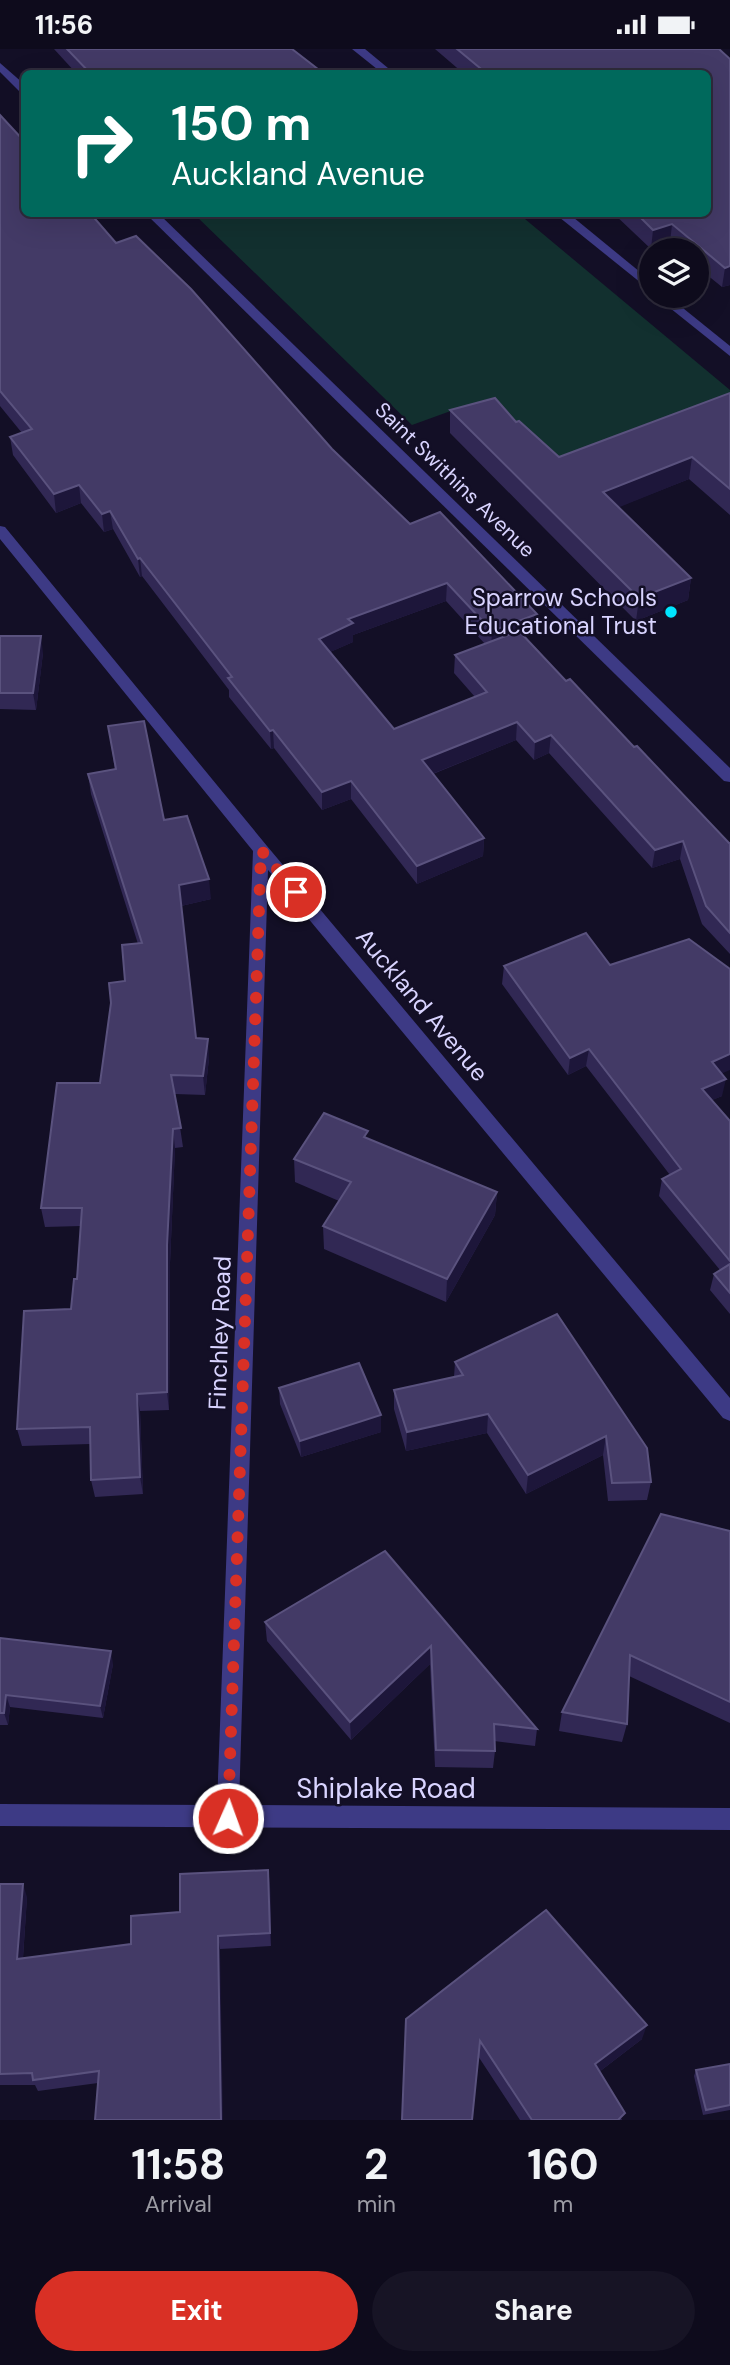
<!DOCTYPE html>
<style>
body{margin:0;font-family:"DM Sans",sans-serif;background:#171425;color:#f1f3f6;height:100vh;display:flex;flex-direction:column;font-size:26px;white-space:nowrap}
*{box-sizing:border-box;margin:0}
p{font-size:23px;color:#9b9ba3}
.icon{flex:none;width:38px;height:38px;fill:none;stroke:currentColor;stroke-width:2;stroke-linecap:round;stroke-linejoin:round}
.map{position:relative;height:2071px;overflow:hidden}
.sheet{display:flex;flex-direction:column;background:#0e0b1c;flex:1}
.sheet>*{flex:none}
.top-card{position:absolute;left:21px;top:21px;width:690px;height:147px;border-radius:10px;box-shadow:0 7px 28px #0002,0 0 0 2px #2e2b3b;background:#00695c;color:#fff;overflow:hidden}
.tools{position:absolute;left:639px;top:189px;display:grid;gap:14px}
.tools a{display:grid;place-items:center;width:70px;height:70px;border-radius:50%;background:#0e0b1c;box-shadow:0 7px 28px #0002,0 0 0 2px #2e2b3b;font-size:35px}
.pin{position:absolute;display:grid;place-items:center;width:60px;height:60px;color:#fff;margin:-30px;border:4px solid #fff;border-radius:50%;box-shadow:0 2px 7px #0007}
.me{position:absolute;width:77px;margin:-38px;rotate:2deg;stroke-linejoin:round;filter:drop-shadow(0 0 5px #0008)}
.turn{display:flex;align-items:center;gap:24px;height:147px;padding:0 35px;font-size:32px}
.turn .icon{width:91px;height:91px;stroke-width:2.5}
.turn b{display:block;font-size:49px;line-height:60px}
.eta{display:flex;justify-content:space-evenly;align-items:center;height:119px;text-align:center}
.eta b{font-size:42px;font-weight:700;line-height:49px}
.action{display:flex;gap:14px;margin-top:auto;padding:14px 35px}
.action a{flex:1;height:80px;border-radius:42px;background:#d93025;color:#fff;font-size:28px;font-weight:700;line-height:80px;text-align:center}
.action a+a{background:#171425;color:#f1f3f6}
.status{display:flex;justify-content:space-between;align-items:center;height:49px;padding:0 35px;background:#0e0b1c;direction:ltr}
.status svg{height:19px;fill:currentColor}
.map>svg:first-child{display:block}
.green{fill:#12302f}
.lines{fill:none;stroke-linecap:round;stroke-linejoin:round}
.minor{fill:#3d3a85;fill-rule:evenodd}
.wall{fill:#312854;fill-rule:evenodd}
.shaded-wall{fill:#1d163a}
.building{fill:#433a66;stroke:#5a527e;stroke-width:2}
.route{stroke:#d93025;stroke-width:12;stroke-dasharray:0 21.6}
.poi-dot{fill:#00e5ff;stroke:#130f26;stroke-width:2.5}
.labels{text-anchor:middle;stroke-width:5;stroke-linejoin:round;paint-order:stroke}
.far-street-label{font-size:21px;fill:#d9d4ff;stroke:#130f26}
.poi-label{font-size:24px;fill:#d9d4ff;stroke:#130f26;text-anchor:end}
.street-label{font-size:24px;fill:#d9d4ff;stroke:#130f26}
.near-street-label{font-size:28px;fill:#d9d4ff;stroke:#130f26}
</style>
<div class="status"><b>11:56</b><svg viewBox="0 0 49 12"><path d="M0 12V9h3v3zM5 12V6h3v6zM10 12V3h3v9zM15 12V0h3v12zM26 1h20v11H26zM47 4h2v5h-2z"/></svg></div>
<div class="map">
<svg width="730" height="2071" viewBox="0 0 730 2071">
<rect width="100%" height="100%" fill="#130f26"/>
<path class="green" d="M194 165H519L730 341V355L547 427 470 355 412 376Z"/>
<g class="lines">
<g class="minor">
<path d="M352 0H365L394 24H382Z"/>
<path d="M0 14 24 35V44L20 43 0 23Z"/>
<path d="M145 164H158L730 719V733L724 732Z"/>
<path d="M554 164H568L651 232V242Z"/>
<path d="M655 247H668L730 297V307Z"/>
<path d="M0 477 5 478 267 797 730 1349V1372L723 1369 268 821 239 1756 730 1759V1781L0 1777V1755L217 1756 253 802 0 490Z"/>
</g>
</g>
<g class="wall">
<path d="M54 0H292L323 24H76Z"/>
<path d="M435 0H719L730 236 722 238 696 217V201H678L670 194 651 200 613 164H707V24H463Z"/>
<path d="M0 66 116 194 410 475 537 565 536 583 525 587 566 632 634 698 729 794H730V905L702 875 680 810 652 819 549 704 534 711 516 691 433 725 484 789 483 807 417 835 351 750 322 761 274 699 271 700 229 648V641L142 527 140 528 113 480 104 483 81 454 56 464 13 406 10 388 22 384 0 357ZM446 552 485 595 455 606 454 624 475 648 394 680 330 603 353 593V586Z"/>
<path d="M730 344V466L689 430 618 458 691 529 688 551 636 572 450 384V361L516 373 559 408Z"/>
<path d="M0 587 43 604 36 661 0 660Z"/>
<path d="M108 677 211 850 181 857 196 989 209 1009 205 1046 175 1045 183 1098 175 1099 170 1214 169 1361 140 1362 143 1445 95 1448 91 1431 90 1395 22 1397 17 1380 71 1260 77 1230 81 1177 45 1178 41 1159 100 1034 125 932 138 895 91 745 88 725 115 721Z"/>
<path d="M610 916 721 1024 722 1047 712 1051 730 1072V1265L710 1241 714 1225 720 1221 659 1147 662 1130 670 1126 586 1017 568 1026 502 935 504 917Z"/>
<path d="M294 1110 497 1143 495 1166 446 1253 324 1200 323 1177 339 1152 295 1133Z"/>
<path d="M557 1265 651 1433 647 1451 608 1452 603 1406 526 1445 487 1384 406 1402 394 1360V1341L454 1328 455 1313Z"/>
<path d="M279 1339 381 1383 301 1408 280 1355Z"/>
<path d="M730 1482V1674L629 1627 627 1675 622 1693 559 1682 562 1663Z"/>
<path d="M385 1502 537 1680 535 1697 494 1692 495 1702 493 1719 435 1718 430 1615 351 1691 267 1592 265 1573Z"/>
<path d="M0 1589 113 1615 103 1669 10 1658 8 1676H0Z"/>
<path d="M270 1834 271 1897 220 1900 98 2034 38 2042 35 2036H0V1835L27 1848 23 1909 131 1895 180 1863Z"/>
<path d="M406 1970 642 1990 599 2023 622 2071H520L478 2007Z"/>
<path d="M730 2015V2061L703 2066 694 2027 696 2021Z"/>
</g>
<g class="shaded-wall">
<path d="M672 175 670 194 651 200 653 181Z"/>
<path d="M730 217V236L722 238 725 219Z"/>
<path d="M692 408 689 430 600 466 603 443Z"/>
<path d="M79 436 81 454 56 464 54 445Z"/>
<path d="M110 462 113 480 104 483 102 465Z"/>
<path d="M140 509 142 527 140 528 138 510Z"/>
<path d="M691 529 688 551 636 572 639 549Z"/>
<path d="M447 534 446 552 353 586V593L319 608V590L348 570Z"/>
<path d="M537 565 536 583 491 601 492 582Z"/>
<path d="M41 587 43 604 36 661 33 644Z"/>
<path d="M517 673 516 691 422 729V711Z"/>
<path d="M273 681 274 699 271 700 270 682Z"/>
<path d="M551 686 549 704 534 711 535 693Z"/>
<path d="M351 732V750L322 761V743Z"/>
<path d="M484 789 483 807 417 835V817Z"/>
<path d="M683 792 680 810 652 819 655 801Z"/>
<path d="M209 830 211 850 181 857 179 836Z"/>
<path d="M208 990 209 1009 205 1046 203 1027Z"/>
<path d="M589 1000 586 1017 568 1026 570 1009Z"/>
<path d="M730 1005V1021L709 1030 712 1013Z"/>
<path d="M726 1030 722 1047 699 1057 702 1040Z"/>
<path d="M173 1080 175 1099 170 1214 169 1361 167 1343V1196Z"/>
<path d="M497 1143 495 1166 446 1253 447 1230Z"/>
<path d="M137 1345 140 1362 143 1445 140 1428Z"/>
<path d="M488 1365 487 1384 406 1402 407 1383Z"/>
<path d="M381 1366V1383L301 1408 300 1392Z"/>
<path d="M606 1387 603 1406 526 1445 528 1426Z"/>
<path d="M431 1597 430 1615 351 1691 350 1673Z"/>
<path d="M111 1602 113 1615 103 1669 100 1657Z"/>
<path d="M6 1646 10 1658 8 1676 4 1664Z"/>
<path d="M268 1821 270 1834 271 1897 270 1884Z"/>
<path d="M23 1835 27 1848 22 1922 17 1910Z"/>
<path d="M218 1887 220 1900 223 2071H221Z"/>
<path d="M647 1976 642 1990 591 2029 595 2015Z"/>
</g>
<g class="building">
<path d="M67 0H292L323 24H90Z"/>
<path d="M457 0H719L730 10V217L725 219 672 175 653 181 636 164H707V24H486Z"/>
<path d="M0 66 24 92V164H90L116 194 136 187 191 240 332 400 410 475 440 463 537 565 492 582 447 534 348 570 353 574 319 590 394 680 487 643 455 606 519 582 566 632 570 630 634 698 637 697 729 794H730V884L706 857 683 792 655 801 551 686 535 693 517 673 422 711 484 789 417 817 351 732 322 743 273 681 270 682 228 629 232 628 140 509 138 510 110 462 102 465 79 436 54 445 10 388 32 380 0 342Z"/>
<path d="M730 344V440L692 408 603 443 691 529 639 549 450 361 495 349 516 373 519 372 559 408Z"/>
<path d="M0 587H41L33 644H0Z"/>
<path d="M144 672 164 771 187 767 209 830 179 836 196 989 208 990 203 1027 171 1026 181 1079 173 1080 167 1196V1343L137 1345 140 1428 91 1431 90 1378 17 1380 24 1262 71 1260 74 1230H77L82 1159H41L57 1034H100L111 954 109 934 125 932 122 896 142 894 88 725 116 720 108 677Z"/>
<path d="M586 884 610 916 689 890 730 920V1005L712 1013 726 1030 702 1040 730 1072V1212L662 1130 681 1120 589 1000 570 1009 504 917Z"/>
<path d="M324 1064 368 1082 364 1088 497 1143 447 1230 323 1177 351 1133 294 1110Z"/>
<path d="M730 1215V1244L714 1225Z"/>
<path d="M557 1265 647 1399 651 1433 612 1434 606 1387 528 1426 488 1365 407 1383 394 1341 463 1326 455 1313Z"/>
<path d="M359 1314 381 1366 300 1392 279 1339Z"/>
<path d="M661 1465 730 1482V1653L630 1606 627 1675 562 1663Z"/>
<path d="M385 1502 537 1680 494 1675 495 1702 436 1701 431 1597 350 1673 265 1573Z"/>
<path d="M0 1589 111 1602 100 1657 6 1646 4 1664H0Z"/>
<path d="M268 1821 270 1884 218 1887 221 2071H95L99 2022 33 2031 32 2024 0 2025V1835H23L17 1910 131 1895V1867L180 1863V1825Z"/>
<path d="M546 1861 647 1976 595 2015 625 2064 618 2071H532L480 1992 472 2071H402L406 1970Z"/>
<path d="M730 2015V2056L706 2061 696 2021Z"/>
</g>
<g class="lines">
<path class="route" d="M228 1769 261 801 296 843"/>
</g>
<circle class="poi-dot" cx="671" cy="563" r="7"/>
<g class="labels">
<g class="far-street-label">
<text transform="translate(455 431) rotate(44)" y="7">Saint Swithins Avenue</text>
</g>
<g class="poi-label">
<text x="657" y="557">Sparrow Schools<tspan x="657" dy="28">Educational Trust</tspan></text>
</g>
<g class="street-label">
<text transform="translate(422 956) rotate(50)" y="8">Auckland Avenue</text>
<text transform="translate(220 1284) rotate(-88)" y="8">Finchley Road</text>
</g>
<g class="near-street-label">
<text x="386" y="1749">Shiplake Road</text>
</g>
</g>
</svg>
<div class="tools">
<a><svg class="icon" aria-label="layers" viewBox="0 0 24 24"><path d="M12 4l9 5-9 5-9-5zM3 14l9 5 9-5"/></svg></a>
</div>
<div class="pin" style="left:296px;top:843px;background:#d93025"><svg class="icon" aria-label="arrive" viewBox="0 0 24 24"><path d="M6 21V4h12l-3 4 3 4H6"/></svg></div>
<svg class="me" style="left:228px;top:1769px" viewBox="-20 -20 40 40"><circle r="17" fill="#d93025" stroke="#fff" stroke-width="3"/><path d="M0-11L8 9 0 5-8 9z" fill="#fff"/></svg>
<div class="top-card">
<div class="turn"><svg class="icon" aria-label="right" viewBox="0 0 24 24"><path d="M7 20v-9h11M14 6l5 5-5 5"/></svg><div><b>150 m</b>Auckland Avenue</div></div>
</div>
</div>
<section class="sheet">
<div class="eta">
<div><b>11:58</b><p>Arrival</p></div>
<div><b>2</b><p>min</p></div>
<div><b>160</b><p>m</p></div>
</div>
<div class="action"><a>Exit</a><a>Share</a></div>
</section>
